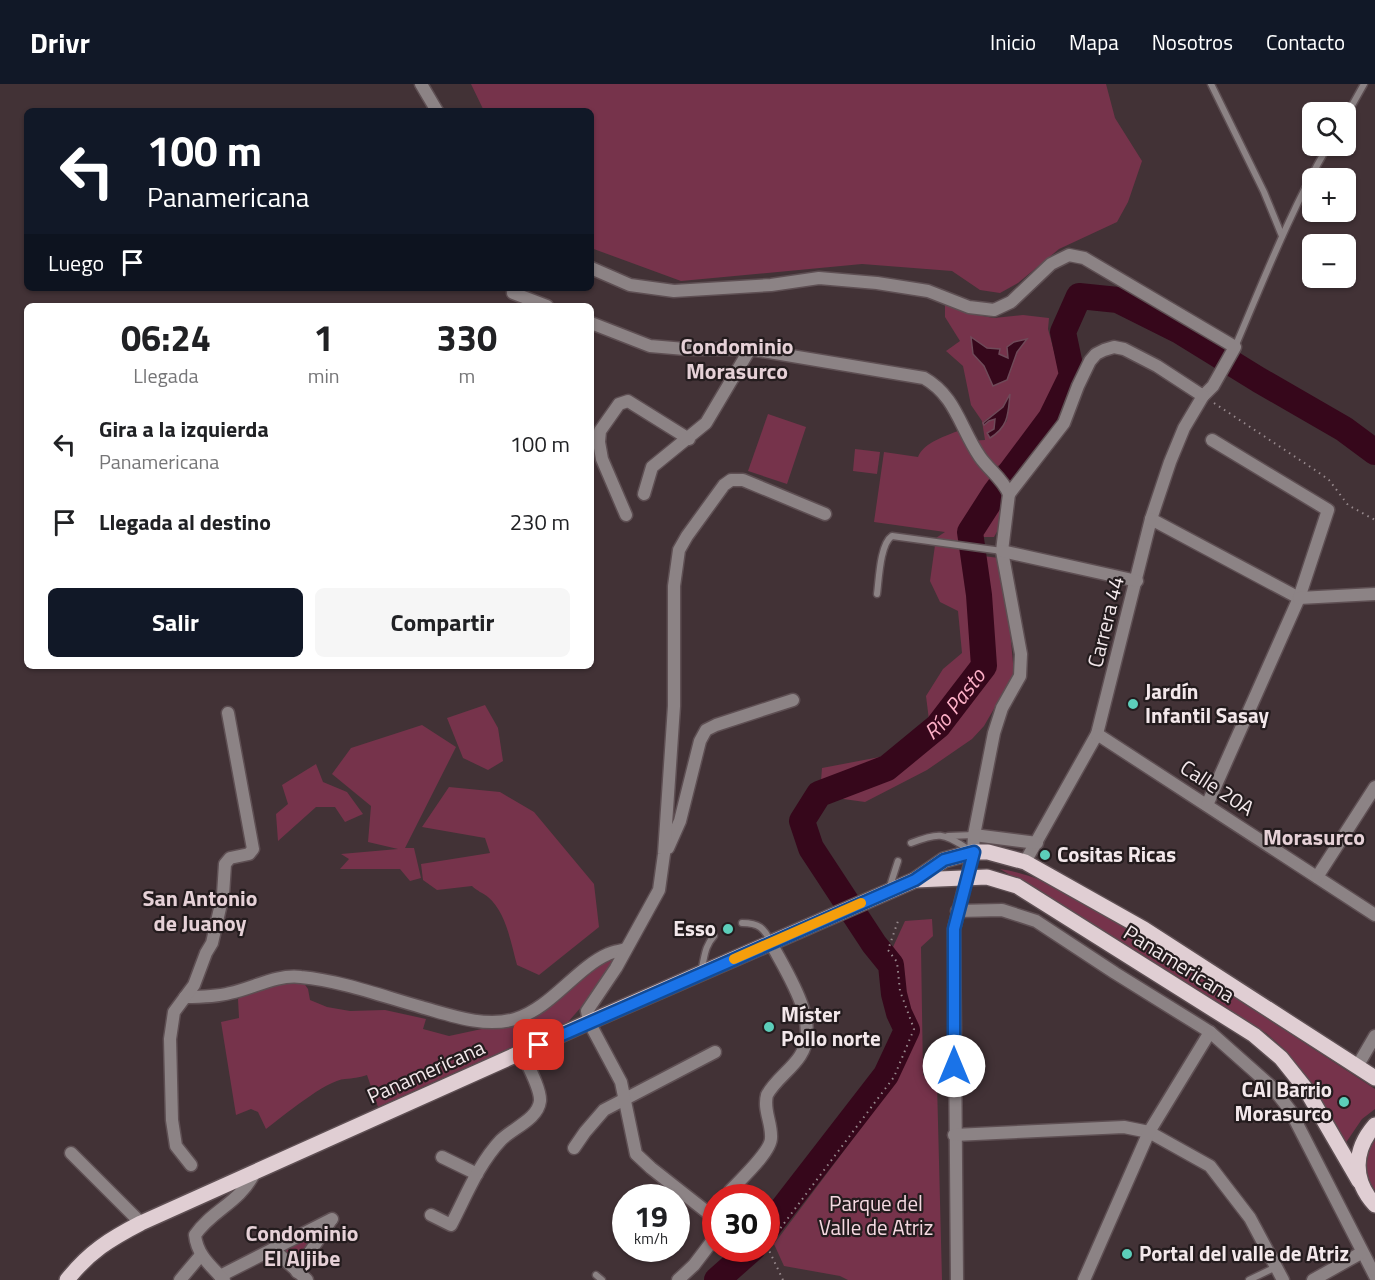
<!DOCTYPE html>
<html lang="es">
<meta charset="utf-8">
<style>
body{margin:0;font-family:"Titillium Web",sans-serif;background:#f6f6f6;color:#202124;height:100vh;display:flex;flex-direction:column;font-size:22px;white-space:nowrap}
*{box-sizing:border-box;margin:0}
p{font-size:20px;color:#757577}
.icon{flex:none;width:33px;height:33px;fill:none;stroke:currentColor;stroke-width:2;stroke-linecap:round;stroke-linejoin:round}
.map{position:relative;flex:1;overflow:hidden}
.panel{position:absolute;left:24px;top:219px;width:570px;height:366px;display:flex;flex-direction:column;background:#fff;border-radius:9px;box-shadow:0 2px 4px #0004}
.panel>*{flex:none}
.hud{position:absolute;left:24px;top:24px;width:570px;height:183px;border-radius:9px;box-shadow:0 2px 4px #0004;background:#111827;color:#fff;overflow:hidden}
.buttons{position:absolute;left:1302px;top:18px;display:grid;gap:12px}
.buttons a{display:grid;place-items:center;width:54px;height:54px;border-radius:9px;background:#fff;box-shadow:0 2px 4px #0004;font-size:30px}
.speed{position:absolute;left:612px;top:1100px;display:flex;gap:12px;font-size:30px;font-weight:700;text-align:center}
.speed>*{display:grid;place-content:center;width:78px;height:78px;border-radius:50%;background:#fff;box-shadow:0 2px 4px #0004;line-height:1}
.speed small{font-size:15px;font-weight:400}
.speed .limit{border:9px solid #d22;background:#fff;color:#111}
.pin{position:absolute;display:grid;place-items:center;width:51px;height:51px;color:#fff;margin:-26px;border-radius:12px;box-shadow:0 3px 9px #0006}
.me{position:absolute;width:66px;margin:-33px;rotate:0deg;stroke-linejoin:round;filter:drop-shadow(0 0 4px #0008)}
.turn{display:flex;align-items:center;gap:21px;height:126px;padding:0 24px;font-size:27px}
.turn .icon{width:78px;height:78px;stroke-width:2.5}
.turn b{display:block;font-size:42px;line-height:51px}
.then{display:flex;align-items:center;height:57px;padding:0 24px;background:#0003;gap:12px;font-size:22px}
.eta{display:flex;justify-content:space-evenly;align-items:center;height:102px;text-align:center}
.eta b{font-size:36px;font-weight:700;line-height:42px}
.cta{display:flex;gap:12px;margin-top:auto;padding:12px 24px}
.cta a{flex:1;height:69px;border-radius:9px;background:#111827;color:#fff;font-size:24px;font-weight:700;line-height:69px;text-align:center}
.cta a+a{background:#f6f6f6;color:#202124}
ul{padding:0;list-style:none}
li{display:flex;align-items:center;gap:18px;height:78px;padding:0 24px}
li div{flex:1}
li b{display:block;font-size:22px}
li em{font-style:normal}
header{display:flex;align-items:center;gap:36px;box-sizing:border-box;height:84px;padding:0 30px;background:#111827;color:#fff}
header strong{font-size:28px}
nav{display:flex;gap:33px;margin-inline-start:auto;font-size:21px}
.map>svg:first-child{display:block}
.green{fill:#76334b;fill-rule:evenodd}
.water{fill:#36071b;stroke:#6f4a59;stroke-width:1.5}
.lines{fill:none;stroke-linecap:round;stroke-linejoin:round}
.river{stroke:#36071b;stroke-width:26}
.service-casing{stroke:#5e4f53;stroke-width:9}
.minor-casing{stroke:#5e4f53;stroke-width:15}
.tertiary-casing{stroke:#5e4f53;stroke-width:15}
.primary-casing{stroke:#5e4f53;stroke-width:18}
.path{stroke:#97898d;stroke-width:2;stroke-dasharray:1.5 4.5;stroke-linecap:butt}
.service{stroke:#8c8385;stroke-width:6}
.minor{stroke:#8c8385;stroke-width:12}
.tertiary{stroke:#8c8385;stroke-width:12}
.primary{stroke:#e0ced3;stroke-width:15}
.route-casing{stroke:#114b97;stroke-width:15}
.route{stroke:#1a73e8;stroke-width:10}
.slow{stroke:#f59e0b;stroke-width:10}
.poi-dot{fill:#5cceba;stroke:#241c1e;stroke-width:2}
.labels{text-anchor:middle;stroke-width:4.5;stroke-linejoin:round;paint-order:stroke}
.street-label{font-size:21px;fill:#f3e8eb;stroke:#241c1e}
.poi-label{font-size:21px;font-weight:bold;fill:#f3e8eb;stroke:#241c1e;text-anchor:start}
.park-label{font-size:21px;fill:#f5d9e1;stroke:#241c1e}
.neighbourhood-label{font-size:22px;font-weight:bold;fill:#e6d1d7;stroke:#241c1e}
.water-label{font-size:22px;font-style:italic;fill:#fcafc6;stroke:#241c1e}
</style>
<header>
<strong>Drivr</strong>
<nav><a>Inicio</a><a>Mapa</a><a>Nosotros</a><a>Contacto</a></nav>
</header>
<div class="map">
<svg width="1375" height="1196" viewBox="0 0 1375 1196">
<rect width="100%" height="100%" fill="#423236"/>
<g class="green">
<path d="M471 0H1106L1115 34 1142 77 1128 118 1117 138 1059 165 1018 199 1000 209 980 206 952 187 862 180 681 197 591 164V27H484Z"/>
<path d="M945 209 971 230 994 234 1023 231 1049 234 1048 245 1061 293 1057 309 1043 334 1014 370 990 388 1007 407 1003 437 994 453H976L975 471 999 474 1007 513 1014 590 984 642 972 655 927 686 865 718 836 714 821 697 822 684 885 672 905 659 929 636 926 612 943 585 962 569 958 527 940 518 930 497 936 454 945 448 874 438 884 368 918 373C924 358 946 352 960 346L968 357 985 356 982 337 971 321 963 282 946 267 960 257 945 233ZM1026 255 1017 268 1009 288 993 302 984 282 987 264 999 265 998 270 1009 274ZM1009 312 1007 337 997 349 994 345 995 334 983 338 1003 323Z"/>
<path d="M768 330 806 343 787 400 748 387Z"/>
<path d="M855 365 880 368 877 390 853 387Z"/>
<path d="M485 621 498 644 503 677 488 686 463 674 447 634Z"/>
<path d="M422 641 456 663 405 764H414L421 794 410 797 400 785H340L349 775 341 770 398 765 368 758 371 722 332 690 351 664Z"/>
<path d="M316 680 323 698 347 708 363 730 345 738 335 723H316L278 757 276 730 288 720 282 701Z"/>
<path d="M449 703 500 708 534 728 594 800 599 843 539 891 517 881C511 859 506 828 488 813 483 809 477 807 472 802L437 806 423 796 421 780 490 769 485 754 422 743Z"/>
<path d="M1000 785C1066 795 1140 851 1196 888 1255 927 1315 966 1375 1005V1025L1362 1035 1345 1060 1317 1010 1285 966 1266 949 1208 916 1113 853Z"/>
<path d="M932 835 933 852 921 863 923 991 937 999 942 1196H848L840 1192 784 1182 774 1160 897 996 918 946 903 904 901 875 893 863 905 837Z"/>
<path d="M614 873 616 876 605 896 568 938 378 1023 367 991C358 994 354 994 345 995 326 996 282 1033 266 1045L258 1028 251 1025 236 1031 221 938 239 934 238 915C254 899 281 899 303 898L308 905 310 916 327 923 350 927 385 926 426 935 423 945 449 952 505 940 607 874Z"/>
<path d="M1375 1056V1106C1363 1090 1365 1071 1375 1056Z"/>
<path d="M307 1155 313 1160 297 1183 279 1167Z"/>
</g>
<g class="water">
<path d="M971 253 987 264 1000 265 999 270 1008 274 1007 263 1014 258 1027 255 1017 268 1007 296 993 302 984 282 973 270Z"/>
<path d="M1010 310C1008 330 1009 342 990 354L987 349 994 345 995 335 989 337 984 341 983 339 1003 323Z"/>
</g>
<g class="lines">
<g class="river">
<path id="s1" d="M766 1146 886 991 907 946 899 929 894 910 891 881 874 860 811 764 802 737 819 710 887 684 938 642 984 582 979 511 970 448 995 409 1051 334 1072 291 1063 248 1079 212 1118 216 1178 246 1259 296 1344 345 1375 368"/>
<path d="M717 1196 753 1164"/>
</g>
<g class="service-casing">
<g id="service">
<path d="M1211 0 1264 108 1282 152"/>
<path d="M1346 32 1364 0"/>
<path d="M1235 263C1264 195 1291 125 1328 62"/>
<path d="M877 510C879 495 880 460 892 452L1002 467"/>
<path d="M948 752 974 751"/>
<path d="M911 759C942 747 943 750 970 766"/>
<path d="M889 805 898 777"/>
<path d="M742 839C759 839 764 844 771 858"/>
<path d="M701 887C705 873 704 863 714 852"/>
<path d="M596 1191 602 1196"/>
<path d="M1249 1196 1276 1183"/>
</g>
</g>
<g class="minor-casing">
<g id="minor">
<path d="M421 0 437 27"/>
<path d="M591 184 630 201 674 207 771 201 819 194 877 199 928 207 969 223 994 226 1011 218 1051 180 1069 171 1084 174 1235 263 1213 302 1203 312 1184 344 1170 378 1151 435 1097 650 1025 778"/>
<path d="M513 209 547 222"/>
<path d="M591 239 650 262 685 265H750L924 294C956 312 960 344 980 373 989 386 1003 395 1009 410L1002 467 1021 570 1020 592 1002 624 994 649 974 751 973 768 954 845 957 1196"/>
<path d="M644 410 652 383 706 339 750 265"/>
<path d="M1009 410 1064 339 1078 302 1090 277 1096 270 1104 266 1114 263 1124 265 1157 282 1203 312"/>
<path d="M626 431 602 375 599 358 600 347 619 320 628 317 689 355"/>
<path d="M1151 435 1299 514"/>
<path d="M1002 467 1137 497"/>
<path d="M1097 650 1375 831"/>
<path d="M1207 721 1299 514 1328 426 1212 356"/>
<path d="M974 751 1037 759"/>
<path d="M668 764 680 737 700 657 706 646 716 641 793 616"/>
<path d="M1317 793 1375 703"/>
<path d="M957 827 1002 826 1036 837 1115 889 1210 948 1272 1003 1290 1026 1375 1192"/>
<path d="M185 913C200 913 215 913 230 909 254 904 276 890 301 893 342 897 382 912 421 923 450 931 484 944 515 935 551 924 576 884 608 870 614 867 620 867 626 865"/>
<path d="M1358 981 1375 952"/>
<path d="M954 1051 1124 1043 1149 1048 1210 1082 1250 1134 1283 1196"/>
<path d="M574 1064 585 1048 604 1026 715 968"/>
<path d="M71 1069 141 1139"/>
<path d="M442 1073 477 1090"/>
<path d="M191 1081 176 1062 172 1036 170 955 174 928 194 901 206 869 212 859 223 811 225 780 230 774 249 770 253 765 228 629"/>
<path d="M730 1107C740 1096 771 1068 771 1054 772 1039 763 1026 767 1011 775 996 791 986 800 972 822 940 786 888 771 859"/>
<path d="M431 1131 451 1141C466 1112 479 1079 501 1056 513 1044 538 1035 540 1017 541 1005 527 980 522 969"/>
<path d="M716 1139 712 1132 651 1084 636 1070 621 998 589 938 587 927 616 884 659 806 664 770 674 622V502L679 466 687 452 724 401 731 396H743L825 430"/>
<path d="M273 1165 307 1196"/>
<path d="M297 1188 331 1136"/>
<path d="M220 1192 332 1135"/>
<path d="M180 1196 201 1171"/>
<path d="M224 1196C211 1182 197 1171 195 1151 213 1125 239 1120 255 1088"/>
<path d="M678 1196 694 1181 716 1152"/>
<path d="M1084 1196 1149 1048 1210 948"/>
<path d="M1313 1196 1361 1169"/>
</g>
</g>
<g class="tertiary-casing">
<path id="tertiary" d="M1299 514 1375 510"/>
</g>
<g class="primary-casing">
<g id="primary">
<path d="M915 796 987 793 1017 802 1254 951 1281 974 1305 1004 1359 1097"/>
<path d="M1375 1041C1353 1066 1352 1096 1375 1121"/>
<path d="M67 1196C89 1168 110 1155 141 1139L589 938 915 796 944 776 973 768H988L1025 778 1144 845 1375 994"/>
</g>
</g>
<g class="path">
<path d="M1214 319 1318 388 1329 396 1348 421 1375 436"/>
<path d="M783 1196 767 1162 894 993 914 945 900 907 897 878 888 866 898 837"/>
</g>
<use href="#service" class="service"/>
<use href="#minor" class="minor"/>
<use href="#tertiary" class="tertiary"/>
<use href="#primary" class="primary"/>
</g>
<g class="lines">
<g class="route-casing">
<path id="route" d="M539 961 915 796 944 776 974 768 954 845V982"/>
</g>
<use href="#route" class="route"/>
<path class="slow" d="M734 875 861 819"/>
</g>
<g class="poi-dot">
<circle cx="1133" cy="620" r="6"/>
<circle cx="1045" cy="771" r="6"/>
<circle cx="728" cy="845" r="6"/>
<circle cx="769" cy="943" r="6"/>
<circle cx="1344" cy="1018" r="6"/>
<circle cx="1127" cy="1170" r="6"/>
</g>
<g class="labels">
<g class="street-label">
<text transform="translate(1106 538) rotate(-76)" y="7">Carrera 44</text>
<text transform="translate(1217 704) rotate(33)" y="7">Calle 20A</text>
<text transform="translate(1179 880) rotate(32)" y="7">Panamericana</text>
<text transform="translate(426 988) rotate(-24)" y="7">Panamericana</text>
</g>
<g class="poi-label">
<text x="1145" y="615">Jardín<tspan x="1145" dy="24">Infantil Sasay</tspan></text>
<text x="1057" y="778">Cositas Ricas</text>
<text x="716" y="852" text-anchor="end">Esso</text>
<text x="781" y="938">Míster<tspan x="781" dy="24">Pollo norte</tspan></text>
<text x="1332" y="1013" text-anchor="end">CAI Barrio<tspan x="1332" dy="24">Morasurco</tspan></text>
<text x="1139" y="1177">Portal del valle de Atriz</text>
</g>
<g class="park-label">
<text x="876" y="1127">Parque del<tspan x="876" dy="24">Valle de Atriz</tspan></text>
</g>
<g class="neighbourhood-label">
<text x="737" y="270">Condominio<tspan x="737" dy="25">Morasurco</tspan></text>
<text x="1314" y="761">Morasurco</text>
<text x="200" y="822">San Antonio<tspan x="200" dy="25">de Juanoy</tspan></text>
<text x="302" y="1157">Condominio<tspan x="302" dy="25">El Aljibe</tspan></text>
</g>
<g class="water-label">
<text dy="8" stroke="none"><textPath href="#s1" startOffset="682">Río Pasto</textPath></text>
</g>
</g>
</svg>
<div class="buttons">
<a><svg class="icon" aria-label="search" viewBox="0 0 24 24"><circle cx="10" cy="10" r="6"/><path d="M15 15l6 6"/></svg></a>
<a>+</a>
<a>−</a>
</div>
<div class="speed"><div>19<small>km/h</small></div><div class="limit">30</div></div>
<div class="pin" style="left:539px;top:961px;background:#d93025"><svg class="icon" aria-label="arrive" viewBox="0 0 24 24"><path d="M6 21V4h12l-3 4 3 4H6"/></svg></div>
<svg class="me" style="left:954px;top:982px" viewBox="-20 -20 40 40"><circle r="19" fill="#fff"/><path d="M0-13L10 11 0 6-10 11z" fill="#1a73e8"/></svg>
<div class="hud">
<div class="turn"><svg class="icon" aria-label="left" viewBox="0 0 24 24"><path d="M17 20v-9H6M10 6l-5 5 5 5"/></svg><div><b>100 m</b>Panamericana</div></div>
<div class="then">Luego<svg class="icon" aria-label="arrive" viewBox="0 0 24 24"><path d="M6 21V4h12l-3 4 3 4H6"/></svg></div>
</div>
<section class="panel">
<div class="eta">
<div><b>06:24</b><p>Llegada</p></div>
<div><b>1</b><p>min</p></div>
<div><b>330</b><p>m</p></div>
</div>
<ul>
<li><svg class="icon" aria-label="left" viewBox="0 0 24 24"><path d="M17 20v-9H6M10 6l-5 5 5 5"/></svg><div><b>Gira a la izquierda</b><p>Panamericana</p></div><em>100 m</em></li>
<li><svg class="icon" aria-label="arrive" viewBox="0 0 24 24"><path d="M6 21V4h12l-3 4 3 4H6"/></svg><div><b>Llegada al destino</b></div><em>230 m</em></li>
</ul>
<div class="cta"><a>Salir</a><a>Compartir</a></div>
</section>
</div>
